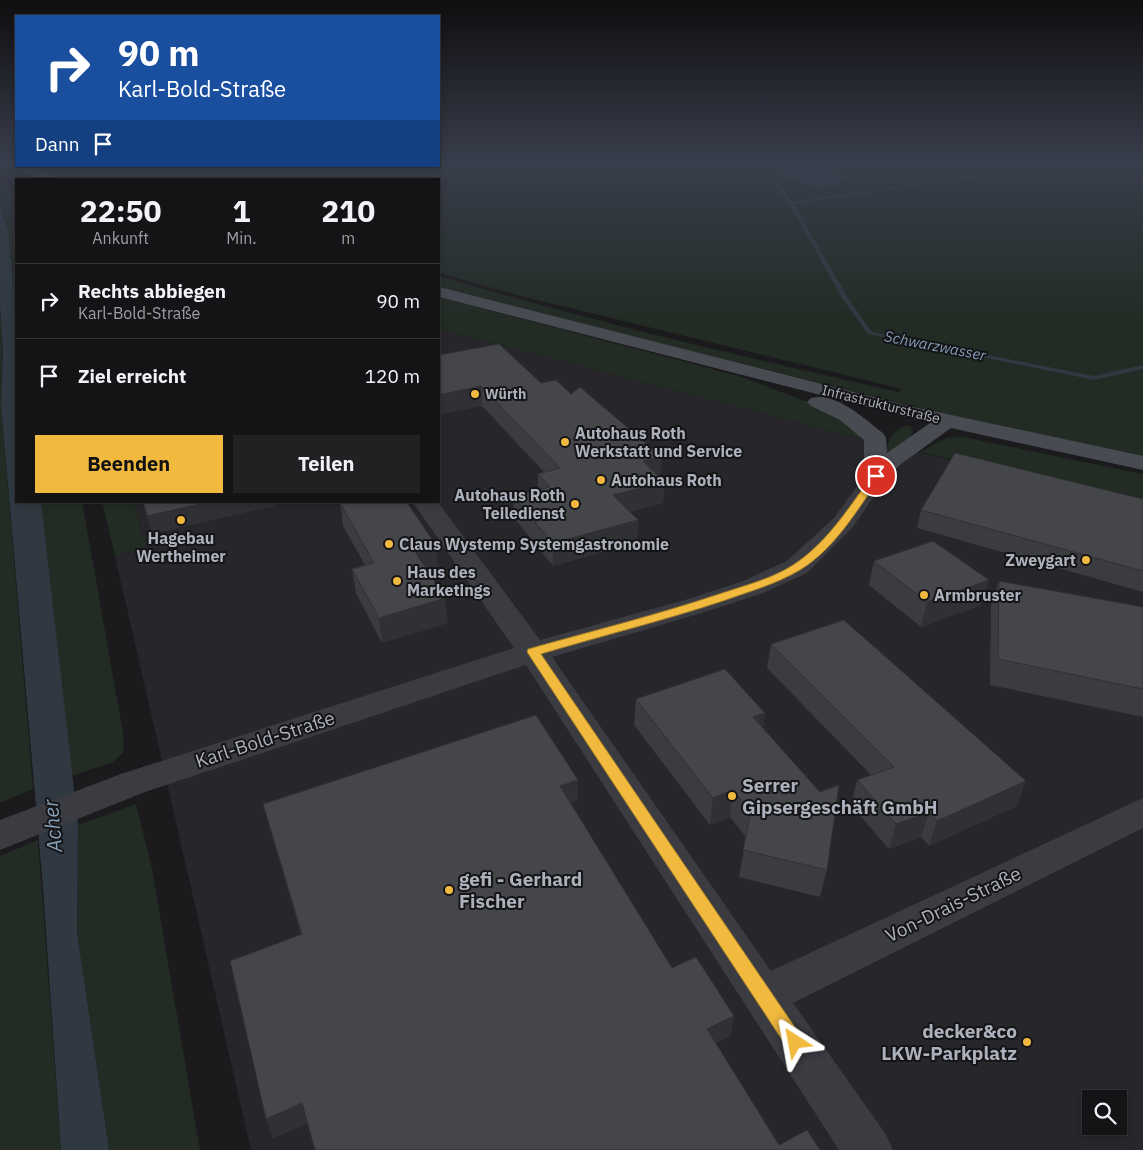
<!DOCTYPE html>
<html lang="de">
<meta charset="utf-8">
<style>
body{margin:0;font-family:"IBM Plex Sans",sans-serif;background:#212123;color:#f1f3f6;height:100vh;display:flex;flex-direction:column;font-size:19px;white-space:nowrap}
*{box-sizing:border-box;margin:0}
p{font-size:16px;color:#9d9ea1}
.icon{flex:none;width:28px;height:28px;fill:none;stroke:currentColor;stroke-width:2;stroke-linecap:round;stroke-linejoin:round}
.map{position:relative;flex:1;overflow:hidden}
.sheet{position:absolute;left:15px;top:178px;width:425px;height:325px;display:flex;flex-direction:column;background:#141416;border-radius:0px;box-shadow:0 2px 8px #0003,0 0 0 1px #333335}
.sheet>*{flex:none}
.guide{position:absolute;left:15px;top:15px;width:425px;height:152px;border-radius:0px;box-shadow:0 2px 8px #0003,0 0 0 1px #333335;background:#1a4fa0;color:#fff;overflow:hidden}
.controls{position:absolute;left:1082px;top:1090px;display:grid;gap:10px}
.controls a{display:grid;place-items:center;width:45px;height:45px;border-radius:0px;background:#141416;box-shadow:0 2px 8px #0003,0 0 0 1px #333335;font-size:25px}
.pin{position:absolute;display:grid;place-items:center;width:42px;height:42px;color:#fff;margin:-21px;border:2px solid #fff;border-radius:50%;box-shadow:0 1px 5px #0007}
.me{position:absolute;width:55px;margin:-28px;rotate:326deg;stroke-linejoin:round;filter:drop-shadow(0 0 4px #0008)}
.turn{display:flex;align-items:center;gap:18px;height:105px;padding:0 20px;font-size:22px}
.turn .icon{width:65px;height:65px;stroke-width:2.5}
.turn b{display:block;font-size:35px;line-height:42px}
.then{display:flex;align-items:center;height:48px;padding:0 20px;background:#0003;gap:10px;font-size:19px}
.eta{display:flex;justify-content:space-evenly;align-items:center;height:85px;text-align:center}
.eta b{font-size:30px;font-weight:800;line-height:35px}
.action{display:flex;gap:10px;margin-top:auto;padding:10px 20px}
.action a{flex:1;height:58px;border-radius:0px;background:#f1ba3e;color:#111;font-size:20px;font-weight:800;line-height:58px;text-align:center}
.action a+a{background:#212123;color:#f1f3f6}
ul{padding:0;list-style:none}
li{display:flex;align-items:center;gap:15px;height:75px;padding:0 20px;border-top:1px solid #333335}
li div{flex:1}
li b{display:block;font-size:19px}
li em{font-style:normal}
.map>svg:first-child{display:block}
.built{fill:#27262a;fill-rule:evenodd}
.green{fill:#222b24;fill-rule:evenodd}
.water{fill:#303941}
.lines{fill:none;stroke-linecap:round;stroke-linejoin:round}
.stream{fill:#303941;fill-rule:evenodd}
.street{fill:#3b3c42;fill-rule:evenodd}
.secondary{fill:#494b52;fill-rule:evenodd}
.wall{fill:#3b3c40}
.shaded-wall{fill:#303134}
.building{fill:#45464a;stroke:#303134}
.route{fill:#f1ba3e;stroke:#9d7928}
.poi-dot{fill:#f1ba3e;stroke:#151518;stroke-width:2}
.labels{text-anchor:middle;stroke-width:4;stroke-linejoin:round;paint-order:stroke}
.far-poi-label{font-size:14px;font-weight:bold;fill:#adb1bc;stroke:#151518;text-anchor:start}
.far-street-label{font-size:14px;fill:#adb1bc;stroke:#151518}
.far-water-label{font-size:15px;font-style:italic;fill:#859eb6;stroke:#151518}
.poi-label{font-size:16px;font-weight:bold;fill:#adb1bc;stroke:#151518;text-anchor:start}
.near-street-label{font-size:19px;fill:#adb1bc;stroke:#151518}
.near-poi-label{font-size:19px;font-weight:bold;fill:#adb1bc;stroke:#151518;text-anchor:start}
.near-water-label{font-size:21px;font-style:italic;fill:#859eb6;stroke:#151518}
</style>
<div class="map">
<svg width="1143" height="1150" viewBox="0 0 1143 1150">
<rect width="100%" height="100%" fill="#1b1a1d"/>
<path class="built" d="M439 329 861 439 1143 504V1150H251L115 556 146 548 134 501H439ZM1091 1099H1119V1126H1091Z"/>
<g class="green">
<path d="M439 160H1143V457L944 414 439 288V276C590 321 744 357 898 392L902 389 521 296 439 273V179H112L83 166H439ZM797 166 844 174 849 180 842 185H805Z"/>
<path d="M73 167 99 179H67L48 171Z"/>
<path d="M0 178 16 195V315L5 218 0 208Z"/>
<path d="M439 297 739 376 827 409 862 432 861 439 439 329Z"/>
<path d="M0 306 3 351 1 404 33 789 0 803Z"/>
<path d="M907 425 911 427 913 433 908 440 885 455C889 440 891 431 907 425Z"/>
<path d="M963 437 1143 474V504L920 452 946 438Z"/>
<path d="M41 501H82L124 739 123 753 113 762 71 776Z"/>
<path d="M102 501H134L146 548 115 556Z"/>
<path d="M136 804 152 869 200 1150H109L77 932 78 825Z"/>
<path d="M38 840 61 1150H0V856Z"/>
</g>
<g class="water">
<path d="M797 166 844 174 849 179C830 194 794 186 777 171L784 167Z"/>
<path d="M0 208 8 231 16 315V501H41L78 825 77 932 109 1150H61L43 887 1 404 3 351 0 306Z"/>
</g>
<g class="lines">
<path class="stream" d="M757 160H761L792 202 1079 160H1088L794 204 848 298 872 332 1094 376 1143 365V369L1094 380 868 334 842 298 789 203Z"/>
<path class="street" d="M876 469 884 471 888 476 852 528 807 573 763 593 705 612 552 657 771 971 1143 798V828L793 1003 885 1133 893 1150H839L526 665 145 792 0 850V820L121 774 514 648 412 501H437L540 640 685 600 743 581 787 561 834 518 868 471Z"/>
<g class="secondary">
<path d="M13 163H16V166H29L59 179H40L13 169 11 166Z"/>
<path d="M439 287 909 406 1143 456V470L951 428 901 464 884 481 876 483 868 481 864 476V440L840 420 811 406 807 402 811 398C835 391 865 419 883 433L886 438 887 453 930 423 439 297Z"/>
</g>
</g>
<g class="wall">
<path d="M439 355 541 383 665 482 663 503 630 512 638 520 637 542 553 566 514 518 513 496 538 490V474L544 472 482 406Z"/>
<path d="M1143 499V592L917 528 921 510Z"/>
<path d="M340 503 438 569 428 572 448 623 382 643 356 593 352 569 365 565 343 526Z"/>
<path d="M874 561 981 605 921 627 869 585Z"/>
<path d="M999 581 1143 607V717L990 685 991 605Z"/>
<path d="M771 644 1017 806 929 846 921 837 889 849 851 805 857 780 871 775 767 668Z"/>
<path d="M636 699 765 713 763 728 827 870 820 897 739 877 746 837 730 817 710 825 634 725Z"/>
<path d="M578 780V800L570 803 672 968 734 1016 730 1036 716 1043 779 1145 820 1150 308 1123 273 1138 266 1119 301 934 263 804Z"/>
</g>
<g class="shaded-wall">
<path d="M481 386 482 406 439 415V395Z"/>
<path d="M662 457 660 478 643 461Z"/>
<path d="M665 482 663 503 612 517 613 495Z"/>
<path d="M214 501H274L275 506 152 534 147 516Z"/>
<path d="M638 520 637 542 553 566V543Z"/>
<path d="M436 545 438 569 416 575 414 550Z"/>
<path d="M989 580 981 605 921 627 927 602Z"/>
<path d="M445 598 448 623 382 643 379 618Z"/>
<path d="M765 713 761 739 753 717Z"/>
<path d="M578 780V800L560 806V786Z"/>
<path d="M1026 781 1017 806 929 846 937 821Z"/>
<path d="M733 790 730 817 710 825 713 798Z"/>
<path d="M929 812 921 837 889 849 896 824Z"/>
<path d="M734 1016 730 1036 704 1049 707 1029Z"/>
<path d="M302 1103 309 1123 273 1138 266 1119Z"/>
</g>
<g class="building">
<path d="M499 344 541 383 556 380 571 394 580 387 662 457 643 461 665 482 613 495 638 520 553 543 513 496 550 487 538 474 560 468 481 386 439 395V355Z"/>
<path d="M955 453 1143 499V571L921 510Z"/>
<path d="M143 501H214L147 516Z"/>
<path d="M347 501H406L436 545 414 550 445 598 379 618 352 569 374 563 340 503Z"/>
<path d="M933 541 989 580 927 602 874 561Z"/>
<path d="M999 581 1143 607V689L998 659Z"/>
<path d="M844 620 1026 781 937 821 929 812 896 824 857 780 894 767 771 644Z"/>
<path d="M725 669 765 713 753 717 820 792 839 785 827 870 743 850 751 812 733 790 713 798 636 699Z"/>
<path d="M536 715 578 780 560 786 672 968 696 957 734 1016 707 1029 779 1145 807 1130 820 1150H315L302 1103 266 1119 230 961 302 934 263 804Z"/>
</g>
<linearGradient id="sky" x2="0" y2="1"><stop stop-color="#0f0e10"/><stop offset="0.5" stop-color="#393e4c"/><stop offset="1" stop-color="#393e4c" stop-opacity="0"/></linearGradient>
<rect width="1143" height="321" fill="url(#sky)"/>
<path class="route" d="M873 474 881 476C858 509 835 549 800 570 777 584 748 592 723 601 663 621 601 636 541 654L801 1036 804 1042 801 1049 795 1051 788 1049 527 652 528 649C592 631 656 615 719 594 743 586 771 579 793 565 827 543 850 506 873 474Z"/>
<g class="poi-dot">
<circle cx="475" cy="394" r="5"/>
<circle cx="565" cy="442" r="5"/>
<circle cx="601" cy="480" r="5"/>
<circle cx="575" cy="504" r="5"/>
<circle cx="181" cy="520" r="5"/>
<circle cx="389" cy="544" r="5"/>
<circle cx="1086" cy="560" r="5"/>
<circle cx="397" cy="581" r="5"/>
<circle cx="924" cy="595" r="5"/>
<circle cx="732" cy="796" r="5"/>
<circle cx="449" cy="890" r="5"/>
<circle cx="1027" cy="1042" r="5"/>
</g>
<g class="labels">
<g class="far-poi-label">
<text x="485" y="399">Würth</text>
</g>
<g class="far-street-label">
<text transform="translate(881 404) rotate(14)" y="5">Infrastrukturstraße</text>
</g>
<g class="far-water-label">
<text transform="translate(935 346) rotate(11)" y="5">Schwarzwasser</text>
</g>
<g class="poi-label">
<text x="575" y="439">Autohaus Roth<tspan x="575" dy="18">Werkstatt und Service</tspan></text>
<text x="611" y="486">Autohaus Roth</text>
<text x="565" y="501" text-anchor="end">Autohaus Roth<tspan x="565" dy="18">Teiledienst</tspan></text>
<text x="181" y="544" text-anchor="middle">Hagebau<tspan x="181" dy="18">Wertheimer</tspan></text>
<text x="399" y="550">Claus Wystemp Systemgastronomie</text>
<text x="1076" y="566" text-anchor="end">Zweygart</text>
<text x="407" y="578">Haus des<tspan x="407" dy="18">Marketings</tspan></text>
<text x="934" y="601">Armbruster</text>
</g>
<g class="near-street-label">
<text transform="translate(265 739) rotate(-18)" y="7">Karl-Bold-Straße</text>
<text transform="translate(953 904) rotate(-26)" y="7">Von-Drais-Straße</text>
</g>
<g class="near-poi-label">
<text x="742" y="792">Serrer<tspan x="742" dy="22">Gipsergeschäft GmbH</tspan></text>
<text x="459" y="886">gefi - Gerhard<tspan x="459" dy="22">Fischer</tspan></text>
<text x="1017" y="1038" text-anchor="end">decker&amp;co<tspan x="1017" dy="22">LKW-Parkplatz</tspan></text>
</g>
<g class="near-water-label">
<text transform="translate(53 826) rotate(-95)" y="7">Acher</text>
</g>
</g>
</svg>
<div class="controls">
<a><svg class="icon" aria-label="search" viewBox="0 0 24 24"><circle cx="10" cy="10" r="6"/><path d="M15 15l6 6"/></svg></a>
</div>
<div class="pin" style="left:876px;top:476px;background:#d93025"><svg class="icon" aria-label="arrive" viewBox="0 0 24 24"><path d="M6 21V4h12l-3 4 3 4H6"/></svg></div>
<svg class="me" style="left:795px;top:1042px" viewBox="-20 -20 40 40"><path d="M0-17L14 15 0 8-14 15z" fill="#f1ba3e" stroke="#fff" stroke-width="4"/></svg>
<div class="guide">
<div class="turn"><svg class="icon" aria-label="right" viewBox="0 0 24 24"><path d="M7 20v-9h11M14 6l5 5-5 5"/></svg><div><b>90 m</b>Karl-Bold-Straße</div></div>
<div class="then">Dann<svg class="icon" aria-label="arrive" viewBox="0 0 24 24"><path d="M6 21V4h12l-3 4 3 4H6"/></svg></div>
</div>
<section class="sheet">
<div class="eta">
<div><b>22:50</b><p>Ankunft</p></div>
<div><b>1</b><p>Min.</p></div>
<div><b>210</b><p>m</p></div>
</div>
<ul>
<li><svg class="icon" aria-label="right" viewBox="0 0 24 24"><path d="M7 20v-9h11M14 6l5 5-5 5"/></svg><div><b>Rechts abbiegen</b><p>Karl-Bold-Straße</p></div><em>90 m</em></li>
<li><svg class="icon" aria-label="arrive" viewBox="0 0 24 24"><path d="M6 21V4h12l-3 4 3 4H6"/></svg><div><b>Ziel erreicht</b></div><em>120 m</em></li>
</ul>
<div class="action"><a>Beenden</a><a>Teilen</a></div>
</section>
</div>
